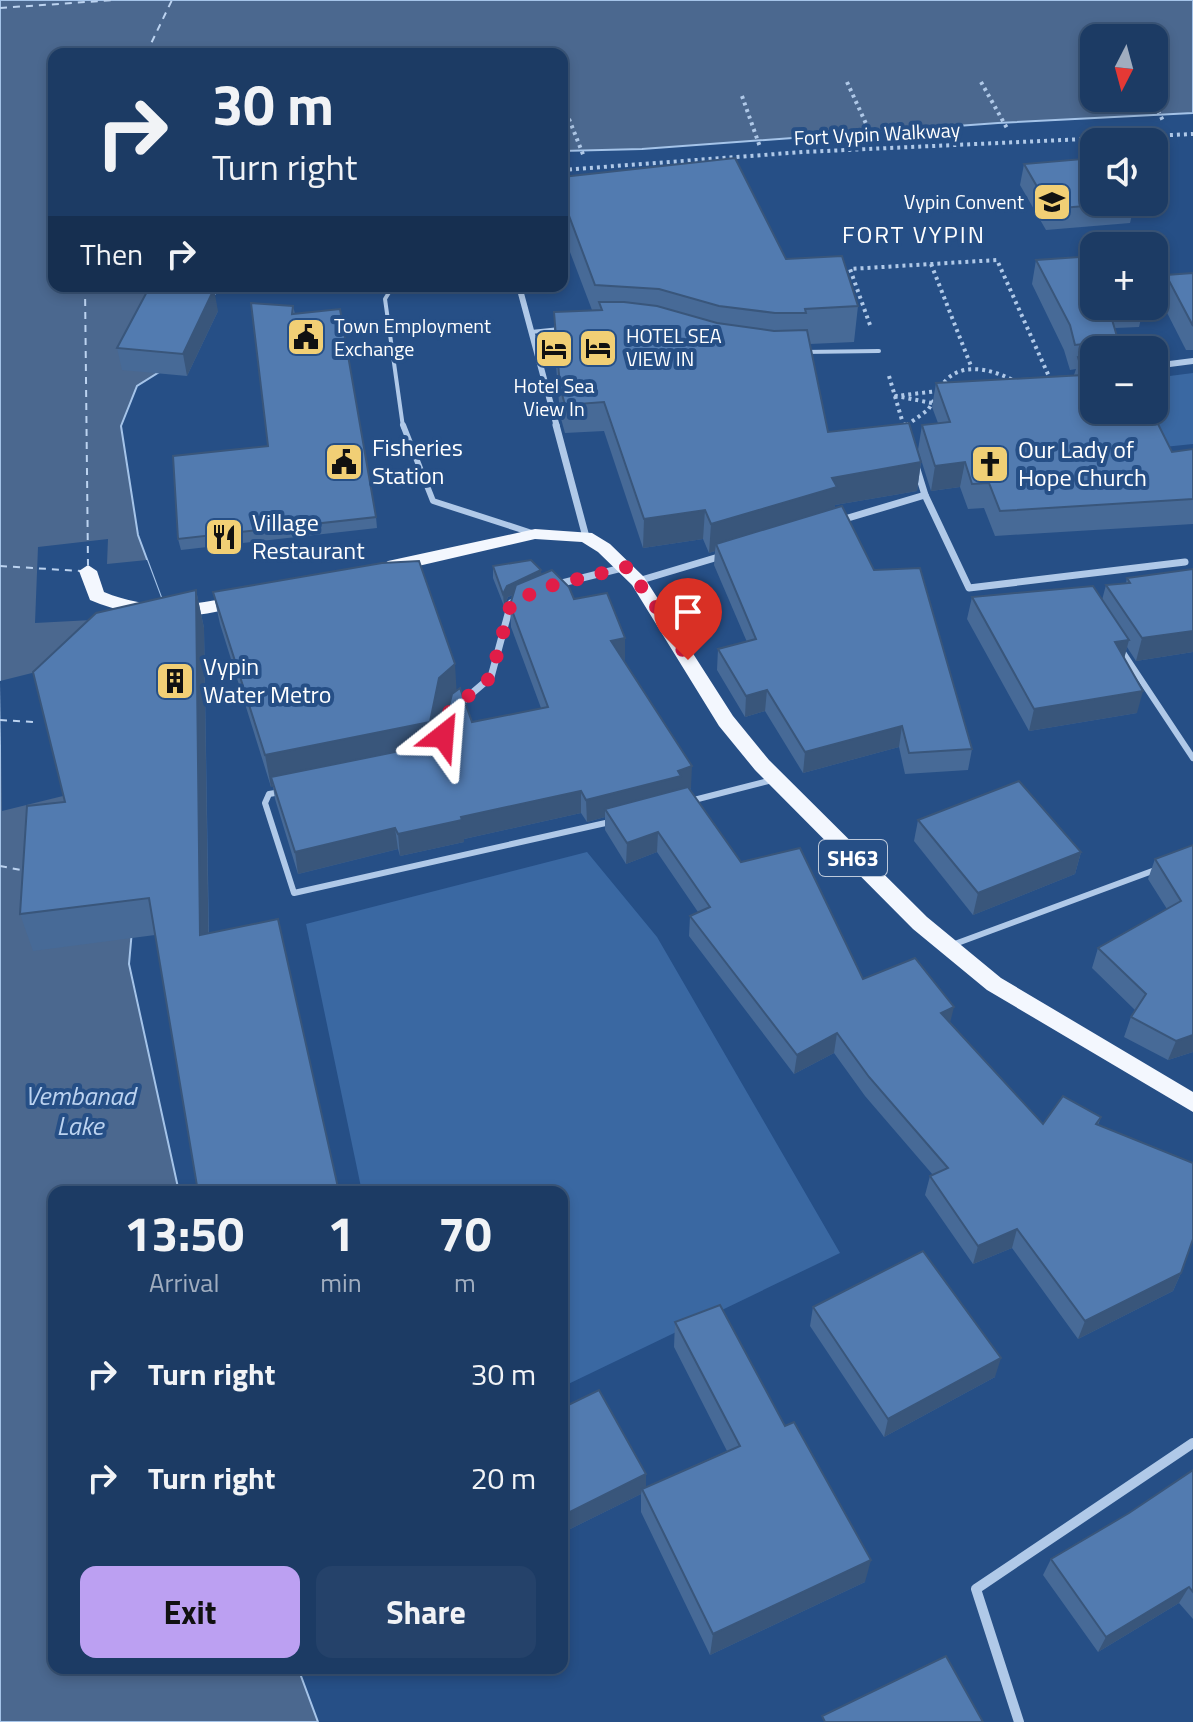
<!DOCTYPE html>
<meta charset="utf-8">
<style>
body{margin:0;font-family:"Titillium Web",sans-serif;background:#25426a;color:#f1f3f6;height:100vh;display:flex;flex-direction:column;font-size:30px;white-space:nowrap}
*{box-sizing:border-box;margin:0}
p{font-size:26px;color:#a0adbf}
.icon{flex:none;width:44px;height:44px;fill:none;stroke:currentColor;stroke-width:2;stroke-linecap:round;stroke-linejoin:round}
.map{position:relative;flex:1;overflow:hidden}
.side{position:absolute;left:48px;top:1186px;width:520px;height:488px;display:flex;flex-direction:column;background:#1c3b64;border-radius:16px;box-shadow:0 4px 12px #0003,0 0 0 2px #3a5578}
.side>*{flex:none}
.guide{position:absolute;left:48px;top:48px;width:520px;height:244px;border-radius:16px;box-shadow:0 4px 12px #0003,0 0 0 2px #3a5578;background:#1c3b64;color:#f1f3f6;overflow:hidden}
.needle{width:52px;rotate:186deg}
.fabs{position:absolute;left:1080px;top:24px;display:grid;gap:16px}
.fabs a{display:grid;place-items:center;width:88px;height:88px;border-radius:16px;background:#1c3b64;box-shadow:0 4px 12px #0003,0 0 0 2px #3a5578;font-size:40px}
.pin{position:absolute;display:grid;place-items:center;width:68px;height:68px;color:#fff;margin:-82px -34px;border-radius:50% 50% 50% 0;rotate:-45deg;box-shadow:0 0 8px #0007}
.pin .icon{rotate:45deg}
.me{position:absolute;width:88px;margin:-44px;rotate:28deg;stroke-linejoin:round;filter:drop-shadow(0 0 6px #0008)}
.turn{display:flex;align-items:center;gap:28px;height:168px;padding:0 32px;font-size:36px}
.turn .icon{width:104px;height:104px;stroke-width:2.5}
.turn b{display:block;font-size:56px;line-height:68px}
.then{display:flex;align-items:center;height:76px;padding:0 32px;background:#0003;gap:16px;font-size:30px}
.eta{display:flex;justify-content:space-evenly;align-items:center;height:136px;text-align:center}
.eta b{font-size:48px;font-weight:700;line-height:56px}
.cta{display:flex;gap:16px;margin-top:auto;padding:16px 32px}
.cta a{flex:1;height:92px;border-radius:16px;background:#bca0f2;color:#111;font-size:32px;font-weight:700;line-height:92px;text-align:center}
.cta a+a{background:#25426a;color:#f1f3f6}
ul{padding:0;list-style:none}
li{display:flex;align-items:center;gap:24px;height:104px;padding:0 32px}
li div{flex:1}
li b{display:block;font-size:30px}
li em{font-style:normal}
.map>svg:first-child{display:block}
.green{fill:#3a68a2}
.water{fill:#4b688f;stroke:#a5c4e9;stroke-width:2;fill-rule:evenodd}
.pier{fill:#264f86}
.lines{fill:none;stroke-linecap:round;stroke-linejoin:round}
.ferry{stroke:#bcd3f0;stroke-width:2;stroke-dasharray:7 6;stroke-linecap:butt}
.path-far1{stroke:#b0c9e8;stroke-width:4;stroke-dasharray:3 4;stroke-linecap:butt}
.path{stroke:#b0c9e8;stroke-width:5;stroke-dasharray:4 6;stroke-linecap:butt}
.service-far1{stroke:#b0c9e8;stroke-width:4}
.service{stroke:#b0c9e8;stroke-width:6}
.minor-far2{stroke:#b0c9e8;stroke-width:6}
.minor-far1{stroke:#b0c9e8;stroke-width:7}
.minor{stroke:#b0c9e8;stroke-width:10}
.primary{fill:#f3f7fe;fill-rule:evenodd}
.wall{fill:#476a97;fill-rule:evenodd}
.shaded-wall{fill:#39567b}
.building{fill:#527bb0;stroke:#39567b;stroke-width:2}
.route{stroke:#e11d48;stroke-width:14;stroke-dasharray:0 25.2}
.labels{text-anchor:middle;stroke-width:8;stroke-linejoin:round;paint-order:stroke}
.far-street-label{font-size:20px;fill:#fff;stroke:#264f86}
.far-poi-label{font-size:20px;fill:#fff;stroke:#264f86;text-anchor:start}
.shield{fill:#264f86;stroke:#becadb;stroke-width:2}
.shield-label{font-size:22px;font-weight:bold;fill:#fff}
.far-quarter-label{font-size:24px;letter-spacing:2px;fill:#fff;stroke:#264f86}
.poi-label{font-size:24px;fill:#fff;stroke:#264f86;text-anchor:start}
.water-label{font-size:26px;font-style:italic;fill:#bcd3f0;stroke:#264f86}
</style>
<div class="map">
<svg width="1193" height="1722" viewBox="0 0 1193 1722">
<rect width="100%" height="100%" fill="#264f86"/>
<g class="green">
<path d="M1193 373V444L1154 448 1136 410H1154V378Z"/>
<path d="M587 852 657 937 840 1253 562 1387V1192H362L306 924Z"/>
</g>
<path class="water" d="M0 0H1193V113L998 123 642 149 562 151V54H54V286H226L213 295 172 364 137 386 121 426 138 535 168 616 144 794 129 964 179 1192H54V1668H298L318 1722H0ZM1094 38H1154V98H1094Z"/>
<g class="pier">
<path d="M108 539 107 564 147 560 168 616 35 623 38 547Z"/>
<path d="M36 672 67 795 2 811 0 681Z"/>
</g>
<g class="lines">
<g class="ferry">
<path d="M0 8 115 0"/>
<path d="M146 54 172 0"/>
<path d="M85 286 88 565"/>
<path d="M0 566 81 571"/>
<path d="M0 720 33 722"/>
<path d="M0 866 26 871"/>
</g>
<g class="path-far1">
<path d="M847 82 873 139"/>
<path d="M981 82 1008 130"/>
<path d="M742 96 760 147"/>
<path d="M1152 98 1164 123"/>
<path d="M569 119 584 157"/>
<path d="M562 170 803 152 1193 134"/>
<path d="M931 264 971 366"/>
<path d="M870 325 850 269 997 260 1051 381"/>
<path d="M889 376 904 427 928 410 934 400"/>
<path d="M940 388C957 360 989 368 1015 381"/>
<path d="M932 403 896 396 938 391"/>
</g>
<path class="path" d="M904 425H906"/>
<g class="service-far1">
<path d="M393 286 385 299 403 427"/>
<path d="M531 332 560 329"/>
<path d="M803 352 879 351"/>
</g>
<g class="service">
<path d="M403 425 433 501 532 533"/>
<path d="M1122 651 1193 758"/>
<path d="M281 792 269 794 265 803 294 893 610 822"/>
<path d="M690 801 772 780"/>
<path d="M952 945 1155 870"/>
</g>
<g class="minor-far2">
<path d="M519 286 557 427"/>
<path d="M1154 366 1193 361"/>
</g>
<g class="minor-far1">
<path d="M556 425 586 537"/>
<path d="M916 466 925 495 969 588 1185 562"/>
<path d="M838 521 925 495"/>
<path d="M638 581 725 555"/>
<path d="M554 585 626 567"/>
<path d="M457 706 491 677 511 603 519 599"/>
</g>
<path class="minor" d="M1019 1722 976 1589 1193 1443"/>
<g class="primary">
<path d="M535 529 592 533 610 544 644 577 733 716 769 760 927 917 1001 978 1193 1092V1112L987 990 913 929 755 770 719 726 632 585 598 552 582 542 535 539 388 573 379 567 388 561Z"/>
<path d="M88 565 97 571 104 592C149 611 194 606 240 595L249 601C242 608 230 609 220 611 174 621 133 618 90 600L79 571Z"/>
</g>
</g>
<g class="wall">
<path d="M1024 164 1135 202 1130 223 1046 230 1020 185Z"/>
<path d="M562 177 786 259 858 306 854 342 810 344 828 432 921 462 917 491 835 505 834 509 874 570 972 749 968 770 905 774 899 747 803 773 765 711 745 717 717 670 718 649 747 642 714 565 715 551 709 553 703 539 643 548 604 431 565 433 560 415 554 340V312L592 310 562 231Z"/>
<path d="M1036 260 1094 306H1144L1139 327 1115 328 1121 350H1094V410L1172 452 1193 449V524L995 536 984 508 968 509 960 487 931 491 918 450 922 425 938 423 932 407 936 383 1074 375 1076 369 1070 370 1064 350 1032 284Z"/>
<path d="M1193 273V350H1186L1160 299 1166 275Z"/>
<path d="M293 306 295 314 376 517 377 528 181 550 178 539 268 446Z"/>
<path d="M218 311 187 376 122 370 117 348Z"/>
<path d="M493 566 541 574 574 599 625 661H624L691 788 690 789 741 862 863 979 950 1022 1043 1124 1101 1117 1098 1125 1181 1273 1173 1291 1078 1339 1012 1248 973 1264 925 1195 930 1176 933 1175 865 1096 834 1053 794 1074 689 936 690 916 698 912 657 852 626 864 605 830V817L587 822 581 813 464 839V842L400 856 398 849 298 874 275 799 273 787H271L220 624 213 592 457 690 472 722 541 708 511 627 510 605 513 595 508 597 504 606 493 578ZM450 704 440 743 435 744 442 711Z"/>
<path d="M1193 569V652L1136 661 1127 647 1124 658 1137 713 1029 731 967 619 972 597 1102 600 1106 585 1126 583 1127 578Z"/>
<path d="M196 590 204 628 209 934 339 1192 155 935 33 951 20 914Z"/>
<path d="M918 820 1081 852 1075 874 973 915 914 841Z"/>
<path d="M1193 845V1052L1168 1060 1124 1037 1131 1017 1135 1010 1092 968 1098 948 1167 909 1148 879 1155 859Z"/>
<path d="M813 1307 995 1377 884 1437 810 1326Z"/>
<path d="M675 1322 865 1582 710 1655 641 1512V1494L562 1533V1408L646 1487 727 1451 674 1347Z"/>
<path d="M1193 1470V1619L1179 1603 1098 1652 1043 1575 1051 1559 1129 1513Z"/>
</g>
<g class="shaded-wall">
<path d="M214 289 218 311 187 376 183 354Z"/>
<path d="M921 462 917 491 835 505 834 516 716 544 715 551 709 553 711 524 832 478Z"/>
<path d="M965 462 960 487 931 491 935 466Z"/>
<path d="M705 510 703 539 643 548 644 519Z"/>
<path d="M541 570 542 582 508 597 504 606 503 594 507 586Z"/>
<path d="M196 590 204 628 209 972 200 935Z"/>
<path d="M1193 631V652L1136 661 1142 638Z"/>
<path d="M625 638V661L611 663V641Z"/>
<path d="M1129 640 1123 663 1115 642Z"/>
<path d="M455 664 457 697 442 711 433 754 271 777 273 787H271L265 755 439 678Z"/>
<path d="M767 690 765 711 745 717 746 696Z"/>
<path d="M1143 691 1137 713 1029 731 1034 709Z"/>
<path d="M902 726 899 747 803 773 805 752Z"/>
<path d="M692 766 691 788 680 792 605 809V817L587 822 586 800Z"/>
<path d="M581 791V813L464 839V842L400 856 398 834 461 817Z"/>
<path d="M395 828 398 849 298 874 295 852Z"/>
<path d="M658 832 657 852 626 864 627 843Z"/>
<path d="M1081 852 1075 874 973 915 978 893Z"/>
<path d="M954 1007 949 1027 941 1013Z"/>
<path d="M837 1033 834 1053 794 1074 797 1055Z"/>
<path d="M1193 1035V1052L1168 1060 1176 1041Z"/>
<path d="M1017 1229 1012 1248 973 1264 978 1246Z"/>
<path d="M1181 1273 1173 1291 1078 1339 1085 1321Z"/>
<path d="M1001 1358 995 1377 884 1437 888 1419Z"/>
<path d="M646 1474V1492L642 1489 641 1494 562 1533V1516Z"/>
<path d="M871 1560 865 1582 710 1655 713 1634Z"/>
<path d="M1189 1587 1179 1603 1098 1652 1106 1637Z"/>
</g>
<g class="building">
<path d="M735 158 786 259 842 256 858 306 805 309 806 313H775L719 306 659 289 595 285 562 197V177Z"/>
<path d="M1094 158V202H1132L1050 209 1024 164Z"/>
<path d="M1094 256V306H1108L1121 350H1105L1101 342 1075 345 1070 325 1036 260Z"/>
<path d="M1193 273V326L1166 275Z"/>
<path d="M150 286 214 289 183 354 117 348Z"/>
<path d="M599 302H624L657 306 717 323 774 331 807 330 828 432 909 423 921 462 832 478 837 487 711 524 705 510 644 519 604 402 565 405 560 387 554 312 602 310Z"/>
<path d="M251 303 293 306 292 314 340 309 376 517 178 539 173 456 268 446Z"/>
<path d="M1094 355V410H1151L1172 452 1193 449V499L1000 511 989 483 972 484 965 462 935 466 922 425 950 422 936 383 1083 375 1078 357Z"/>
<path d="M842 506 874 570 920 568 972 749 909 753 902 726 805 752 767 690 746 696 718 649 756 639 716 544Z"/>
<path d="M531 560 541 570 507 586 503 594 493 566Z"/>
<path d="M419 561 455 664 439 678 430 722 265 755 213 592 382 563Z"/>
<path d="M1193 569V631L1142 638 1106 585 1130 583 1127 578Z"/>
<path d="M552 570 569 587 574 599 607 593 625 638 611 641 692 766 678 771 681 776 586 800 581 791 461 817 462 820 398 834 395 828 295 852 271 777 440 743 452 694 460 688 472 722 548 707 510 605 516 585Z"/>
<path d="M1093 586 1129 640 1115 642 1143 691 1034 709 972 597Z"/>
<path d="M196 590 200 935 278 919 339 1192H198L149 898 20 914 27 806 65 802 33 672 96 613Z"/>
<path d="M1019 781 1081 852 978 893 918 820Z"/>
<path d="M688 787 741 862 800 848 863 979 915 958 954 1007 941 1013 1043 1124 1063 1096 1101 1117 1096 1124 1193 1163V1239L1181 1273 1085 1321 1017 1229 978 1246 930 1176 948 1168 869 1077 837 1033 797 1055 690 916 710 907 658 832 627 843 605 809Z"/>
<path d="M1193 845V1035L1176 1041 1131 1017 1146 994 1098 948 1181 901 1155 859Z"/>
<path d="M923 1251 1001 1358 888 1419 813 1307Z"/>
<path d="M720 1305 785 1426 794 1422 871 1560 713 1634 642 1489 740 1446 675 1322Z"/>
<path d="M599 1390 646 1474 562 1516V1408Z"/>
<path d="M1193 1470V1592L1189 1587 1106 1637 1051 1559 1129 1513Z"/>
<path d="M946 1656 983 1722H825L822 1716Z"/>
</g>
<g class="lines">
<path class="route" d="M443 736 448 713 491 677 511 603 546 587 627 567 667 622 688 660"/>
</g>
<defs>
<g id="school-square" transform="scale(2)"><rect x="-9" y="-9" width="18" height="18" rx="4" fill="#f1cf75" stroke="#264f86"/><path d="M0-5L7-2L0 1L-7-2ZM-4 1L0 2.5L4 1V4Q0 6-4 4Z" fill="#111"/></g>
<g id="civic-square" transform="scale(2)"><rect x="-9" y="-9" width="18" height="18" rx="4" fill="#f1cf75" stroke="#264f86"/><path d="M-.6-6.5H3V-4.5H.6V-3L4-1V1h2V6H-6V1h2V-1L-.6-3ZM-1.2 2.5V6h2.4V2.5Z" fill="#111"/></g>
<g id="hotel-square" transform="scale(2)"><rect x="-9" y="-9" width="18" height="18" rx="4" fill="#f1cf75" stroke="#264f86"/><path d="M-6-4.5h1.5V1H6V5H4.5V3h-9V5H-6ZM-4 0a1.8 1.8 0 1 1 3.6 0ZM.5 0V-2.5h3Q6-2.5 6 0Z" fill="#111"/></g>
<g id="church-square" transform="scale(2)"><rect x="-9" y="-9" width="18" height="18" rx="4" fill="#f1cf75" stroke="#264f86"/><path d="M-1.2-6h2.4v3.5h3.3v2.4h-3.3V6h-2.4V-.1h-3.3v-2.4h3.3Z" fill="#111"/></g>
<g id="restaurant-square" transform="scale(2)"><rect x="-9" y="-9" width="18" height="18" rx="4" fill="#f1cf75" stroke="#264f86"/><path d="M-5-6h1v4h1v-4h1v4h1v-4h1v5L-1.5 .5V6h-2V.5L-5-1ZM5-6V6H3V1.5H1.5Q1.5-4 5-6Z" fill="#111"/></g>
<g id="building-square" transform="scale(2)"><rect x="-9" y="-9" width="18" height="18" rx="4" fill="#f1cf75" stroke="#264f86"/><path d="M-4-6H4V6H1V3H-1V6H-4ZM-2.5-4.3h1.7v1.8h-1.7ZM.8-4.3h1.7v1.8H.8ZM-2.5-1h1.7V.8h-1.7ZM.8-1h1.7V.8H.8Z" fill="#111"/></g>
</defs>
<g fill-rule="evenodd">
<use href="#school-square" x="1052" y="202"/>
<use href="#civic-square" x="306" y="337"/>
<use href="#hotel-square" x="598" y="348"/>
<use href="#hotel-square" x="554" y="349"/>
<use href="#civic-square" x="344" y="462"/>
<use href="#church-square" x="990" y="464"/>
<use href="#restaurant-square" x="224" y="537"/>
<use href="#building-square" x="175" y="681"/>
</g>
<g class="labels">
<g class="far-street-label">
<text transform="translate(877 134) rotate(-3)" y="7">Fort Vypin Walkway</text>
</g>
<g class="far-poi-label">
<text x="1024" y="209" text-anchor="end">Vypin Convent</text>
<text x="334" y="333">Town Employment<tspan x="334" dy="23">Exchange</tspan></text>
<text x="626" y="343">HOTEL SEA<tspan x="626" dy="23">VIEW IN</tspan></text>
<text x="554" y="393" text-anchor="middle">Hotel Sea<tspan x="554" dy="23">View In</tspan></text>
</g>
<rect class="shield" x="819" y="840" width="68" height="36" rx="6"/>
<g class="shield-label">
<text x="853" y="866">SH63</text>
</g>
<g class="far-quarter-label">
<text x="914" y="243">FORT VYPIN</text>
</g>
<g class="poi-label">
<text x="372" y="456">Fisheries<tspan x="372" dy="28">Station</tspan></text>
<text x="1018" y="458">Our Lady of<tspan x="1018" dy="28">Hope Church</tspan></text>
<text x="252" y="531">Village<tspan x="252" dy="28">Restaurant</tspan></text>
<text x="203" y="675">Vypin<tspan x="203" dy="28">Water Metro</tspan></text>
</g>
<g class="water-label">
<text x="80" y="1105">Vembanad<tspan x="80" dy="30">Lake</tspan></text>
</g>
</g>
</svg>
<div class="fabs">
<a><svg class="needle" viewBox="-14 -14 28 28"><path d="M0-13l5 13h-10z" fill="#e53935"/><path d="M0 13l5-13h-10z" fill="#a0adbf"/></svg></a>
<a><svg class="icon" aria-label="sound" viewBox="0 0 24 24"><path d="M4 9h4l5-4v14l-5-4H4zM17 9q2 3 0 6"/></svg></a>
<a>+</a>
<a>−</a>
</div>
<div class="pin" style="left:688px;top:660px;background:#d93025"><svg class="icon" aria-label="arrive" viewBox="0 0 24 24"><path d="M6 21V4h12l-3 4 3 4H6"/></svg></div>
<svg class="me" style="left:443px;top:736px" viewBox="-20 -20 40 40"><path d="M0-17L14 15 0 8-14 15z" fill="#e11d48" stroke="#fff" stroke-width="4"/></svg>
<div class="guide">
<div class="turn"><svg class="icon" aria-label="right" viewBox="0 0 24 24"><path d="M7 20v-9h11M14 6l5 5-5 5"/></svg><div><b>30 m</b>Turn right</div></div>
<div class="then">Then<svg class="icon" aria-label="right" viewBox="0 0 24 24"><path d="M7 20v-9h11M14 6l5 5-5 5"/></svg></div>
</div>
<section class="side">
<div class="eta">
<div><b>13:50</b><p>Arrival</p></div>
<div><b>1</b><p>min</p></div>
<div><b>70</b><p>m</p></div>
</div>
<ul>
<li><svg class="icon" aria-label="right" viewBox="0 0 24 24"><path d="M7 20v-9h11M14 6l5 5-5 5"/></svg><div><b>Turn right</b></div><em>30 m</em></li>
<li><svg class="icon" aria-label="right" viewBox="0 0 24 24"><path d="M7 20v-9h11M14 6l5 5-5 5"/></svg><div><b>Turn right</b></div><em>20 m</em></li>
</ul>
<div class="cta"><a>Exit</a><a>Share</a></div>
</section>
</div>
